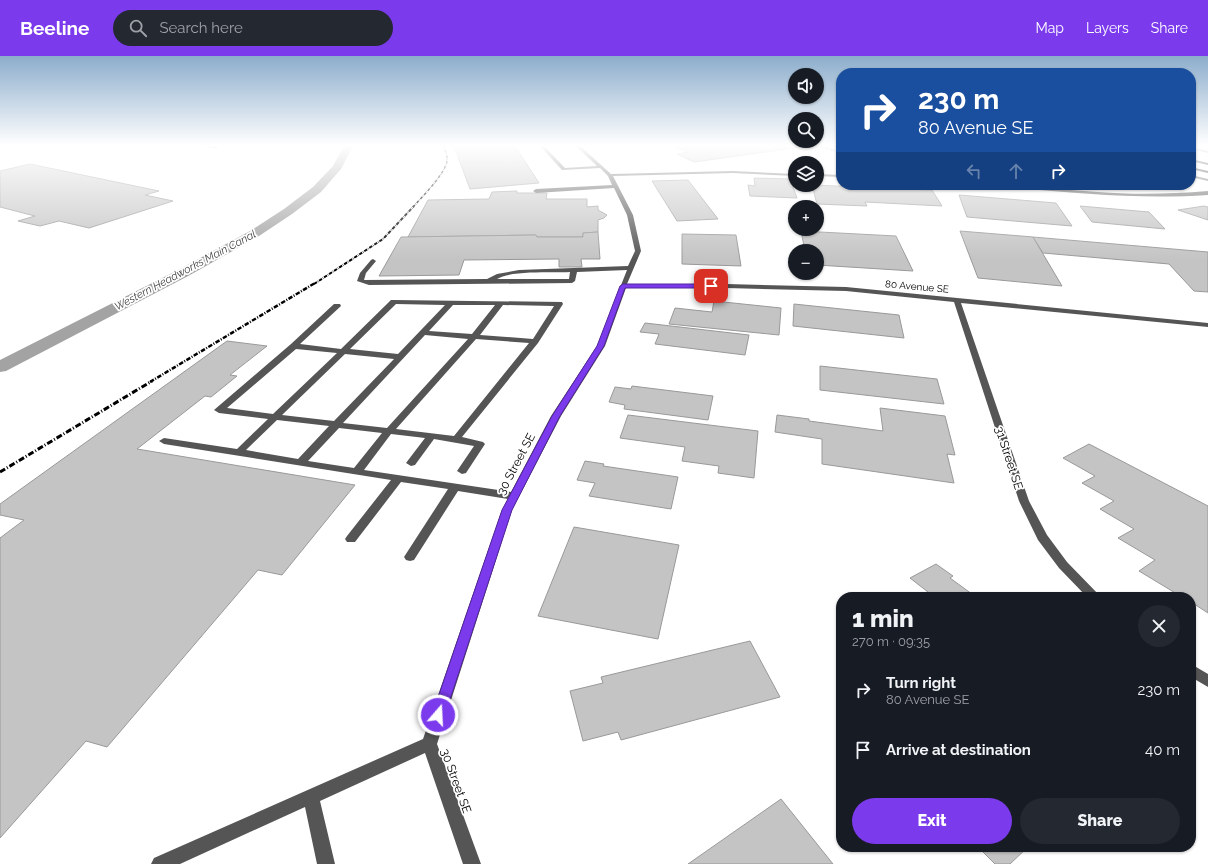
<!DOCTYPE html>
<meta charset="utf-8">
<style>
body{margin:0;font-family:Raleway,sans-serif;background:#242831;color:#f1f3f6;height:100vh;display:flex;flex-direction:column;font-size:15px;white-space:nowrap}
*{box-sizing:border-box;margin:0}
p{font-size:13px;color:#9ea1a6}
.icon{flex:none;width:22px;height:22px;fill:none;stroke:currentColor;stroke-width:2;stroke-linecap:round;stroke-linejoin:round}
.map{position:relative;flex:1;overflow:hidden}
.drawer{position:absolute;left:836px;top:536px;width:360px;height:260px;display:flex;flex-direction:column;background:#171b24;border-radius:16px;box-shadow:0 1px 3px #0004}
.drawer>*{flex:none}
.hud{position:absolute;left:836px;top:12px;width:360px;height:122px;border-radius:16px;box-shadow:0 1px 3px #0004;background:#1a4fa0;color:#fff;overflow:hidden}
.buttons{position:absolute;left:788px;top:12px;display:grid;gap:8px}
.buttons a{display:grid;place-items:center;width:36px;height:36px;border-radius:50%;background:#171b24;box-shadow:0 1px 3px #0004;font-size:20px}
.pin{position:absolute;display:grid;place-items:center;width:34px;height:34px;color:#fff;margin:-17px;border-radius:8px;box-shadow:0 2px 6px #0006}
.me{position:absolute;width:44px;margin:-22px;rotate:19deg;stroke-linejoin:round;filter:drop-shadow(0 0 3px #0008)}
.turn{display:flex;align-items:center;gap:14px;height:84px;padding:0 16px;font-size:18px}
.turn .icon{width:52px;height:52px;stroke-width:2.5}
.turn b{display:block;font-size:28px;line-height:34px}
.lanes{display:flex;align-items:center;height:38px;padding:0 16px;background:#0003;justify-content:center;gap:20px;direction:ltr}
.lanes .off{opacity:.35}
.round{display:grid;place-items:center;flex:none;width:42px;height:42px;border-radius:21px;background:#242831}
.headline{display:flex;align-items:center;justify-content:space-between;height:68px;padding:0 16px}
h1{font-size:24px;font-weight:800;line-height:30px}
.cta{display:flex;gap:8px;margin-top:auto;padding:8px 16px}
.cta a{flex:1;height:46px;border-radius:24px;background:#7c3aed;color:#fff;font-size:16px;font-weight:800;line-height:46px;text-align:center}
.cta a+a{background:#242831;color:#f1f3f6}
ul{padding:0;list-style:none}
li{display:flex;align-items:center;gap:12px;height:60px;padding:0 16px}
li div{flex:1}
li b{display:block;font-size:15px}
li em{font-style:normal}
header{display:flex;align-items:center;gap:24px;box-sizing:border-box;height:56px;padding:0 20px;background:#7c3aed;color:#fff}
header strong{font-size:19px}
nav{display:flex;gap:22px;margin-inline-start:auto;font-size:14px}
.search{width:280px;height:36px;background:#242831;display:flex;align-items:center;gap:10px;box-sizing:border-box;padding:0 14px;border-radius:22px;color:#9ea1a6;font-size:15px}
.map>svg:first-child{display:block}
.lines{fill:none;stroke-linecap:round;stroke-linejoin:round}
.canal{fill:#a3a3a3;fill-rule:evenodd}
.building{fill:#c4c4c4;stroke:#999}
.minor{fill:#555;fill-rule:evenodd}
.major{fill:#000;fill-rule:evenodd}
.rail-far3{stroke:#000;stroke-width:1.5;stroke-dasharray:3 1 0.5 1;stroke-linecap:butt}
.rail-far2{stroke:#000;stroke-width:2;stroke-dasharray:3.5 1 0.5 1;stroke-linecap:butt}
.rail-far1{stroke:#000;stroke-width:2.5;stroke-dasharray:4.5 1.5 1 1.5;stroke-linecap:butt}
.rail{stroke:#000;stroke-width:3;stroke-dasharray:6 2 1 2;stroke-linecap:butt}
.route{fill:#7c3aed;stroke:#51269a}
.labels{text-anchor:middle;stroke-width:3.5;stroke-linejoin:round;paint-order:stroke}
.far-street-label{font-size:10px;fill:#000;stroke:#fff}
.far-water-label{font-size:11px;font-style:italic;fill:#444;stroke:#fff}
.street-label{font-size:12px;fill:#000;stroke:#fff}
</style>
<header>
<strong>Beeline</strong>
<div class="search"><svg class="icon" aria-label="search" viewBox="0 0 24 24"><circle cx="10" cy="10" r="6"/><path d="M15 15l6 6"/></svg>Search here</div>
<nav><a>Map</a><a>Layers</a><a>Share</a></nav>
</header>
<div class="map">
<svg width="1208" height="808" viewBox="0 0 1208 808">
<rect width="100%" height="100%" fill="#fff"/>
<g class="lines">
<path class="canal" d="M344 90H353L341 113 321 136 292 158 259 180 190 219 6 315 0 316V304L180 213 250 175 284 153 313 131 333 110Z"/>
</g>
<g class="building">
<path d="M454 90H515L539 127 470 133Z"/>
<path d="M674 90H809L694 106 677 98 688 96Z"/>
<path d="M30 108 159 135 145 139 173 145 89 172 59 165 40 170 18 165 35 160 0 151V115Z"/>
<path d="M754 122 790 123 797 142 750 140 748 129 755 130Z"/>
<path d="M688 124 718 163 677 165 652 125Z"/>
<path d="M812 129 932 134 942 150 865 146 867 150 817 148Z"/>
<path d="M517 135V137H547L546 143H587V151L598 150V154L607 159 604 162 598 164V176L583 177V181H537L536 179 408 181 428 144 489 143 492 136Z"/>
<path d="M959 139 1056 147 1072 170 967 161Z"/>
<path d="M1080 150 1149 156 1165 173 1092 166Z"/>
<path d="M1204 150 1208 151V164L1178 154Z"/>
<path d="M801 175 896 180 913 215 817 209V195H805Z"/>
<path d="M960 175 1033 181 1062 230 978 222Z"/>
<path d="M598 176 600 203H581L582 211H559V203L464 204 459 219 379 220 401 181 536 179 537 181H583V177Z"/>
<path d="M682 178 736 179 741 210 682 208Z"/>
<path d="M1033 181 1208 196V236L1194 235 1169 208 1043 197Z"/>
<path d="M714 245 781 252 779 279 669 268 675 252 712 256Z"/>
<path d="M794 248 899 259 904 282 793 270Z"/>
<path d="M645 267 749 279 745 299 655 288 659 278 640 276Z"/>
<path d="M227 285 267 290 230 319 237 320 211 341 205 340 137 393 355 429 282 519 258 514 107 691 86 685 0 782V482L24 464 0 459V448Z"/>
<path d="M820 310 937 323 944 348 820 334Z"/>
<path d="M632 330 713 340 708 364 624 353 625 349 609 346 615 331 631 333Z"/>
<path d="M880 352 945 360 955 399 947 398 954 427 822 408V383L775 376 777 359 809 363V365L883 375Z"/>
<path d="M628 359 758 375 754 422 718 417 719 410 682 405 685 391 620 382Z"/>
<path d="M1089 388 1208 450V557L1191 546V541H1182L1139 515 1155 504 1118 482 1134 473 1100 453 1114 445 1082 427 1095 420 1063 402Z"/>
<path d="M585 405 604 408 603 410 678 421 671 453 589 440 595 427 577 424Z"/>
<path d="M574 471 679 489 658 583 538 560Z"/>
<path d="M936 508 953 520 950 522 976 541H920L928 536 910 522Z"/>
<path d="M750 585 780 641 621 684 618 676 583 685 570 635 603 627 601 621Z"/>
<path d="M781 743 833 808H688Z"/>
<path d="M978 791H1028L1010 808H995Z"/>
</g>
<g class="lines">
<g class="minor">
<path d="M540 90H544L565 112 597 110 576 90H580L611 118 733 115 795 118V120L733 117 613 120 633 159 641 195 627 228H726L846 231 1208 267V271L961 247 1029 445 1047 479 1067 506 1101 541H1087L1059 512 1038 484 1019 445 954 246 846 235 726 232H626L605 290 561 360 512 454 437 688 481 808H463L425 697 320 745 335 808H317L305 751 180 808H151L154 802 423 683 502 454 508 443 458 435 414 504 410 505 406 504 404 501 448 433 401 426 355 486H347L345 483 347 480 391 424 164 388 159 385 164 382 237 393 268 363 219 357 214 354 291 288 334 248H340L341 250 300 288 341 293 391 244H394L562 246 563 248 538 287 462 381 483 386 485 388 466 417 462 418 457 415 474 390 434 383 415 409 411 410 406 407 425 382 391 378 364 414 511 436 551 360 597 290 627 214 577 216 575 225 572 227 369 229 357 225 360 217 371 204 373 203 376 205 366 217 364 224 487 223 497 218 519 214 628 210 635 195 627 159 614 132 536 137 533 135 536 133 612 129 608 120 600 112 562 114ZM570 216 569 223H497C512 214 552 217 570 216ZM396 248 445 249 398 298 350 293ZM453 249H495L472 278 429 275ZM503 249 554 250 533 283 480 279ZM425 279 468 283 387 372 343 367ZM476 283 529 287 454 380 396 373ZM296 293 337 297 273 358 227 352ZM345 298 394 303 334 365 282 359ZM277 364 329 370 298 403 246 394ZM339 372 382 377 354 412 308 405Z"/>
<path d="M1191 91 1208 95V97L1191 93Z"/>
<path d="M817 118 841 119V121L817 120Z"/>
<path d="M1191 119 1208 123V125L1191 121Z"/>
<path d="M989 129C1025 129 1062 134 1098 136 1135 139 1171 138 1208 135V139C1135 144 1064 136 991 130Z"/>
<path d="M1191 608 1208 618V631L1191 621Z"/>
</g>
<g class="major">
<path d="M1191 103 1208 107V109L1191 105Z"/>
<path d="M1191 111 1208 115V117L1191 113Z"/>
</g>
<g class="rail-far3">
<path d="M203 90 218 92"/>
<path d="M820 90 841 97"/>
<path d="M1123 129 1147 131"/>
<path d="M413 151C422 141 445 118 447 105 448 101 445 95 444 90"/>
</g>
<path class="rail-far2" d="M314 228 383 183 414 150"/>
<path class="rail-far1" d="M150 326 315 227"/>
<path class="rail" d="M0 416 152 325"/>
</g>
<linearGradient id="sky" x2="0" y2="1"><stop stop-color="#8cadcc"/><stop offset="0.44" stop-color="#fff"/><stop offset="1" stop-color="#fff" stop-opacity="0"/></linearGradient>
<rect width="1208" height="203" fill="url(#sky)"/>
<path class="route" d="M623 228H711L714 230 711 232H625L604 290 560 360 512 454 445 659 443 663 438 665 434 663 432 659 502 454 552 360 597 290 620 230Z"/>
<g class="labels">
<g class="far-street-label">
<text transform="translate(917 230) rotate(5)" y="4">80 Avenue SE</text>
</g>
<g class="far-water-label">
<text transform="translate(185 214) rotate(-28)" y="4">Western Headworks Main Canal</text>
</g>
<g class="street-label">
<text transform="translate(1009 402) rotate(72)" y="4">31 Street SE</text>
<text transform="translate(516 408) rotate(-62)" y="4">30 Street SE</text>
<text transform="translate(456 725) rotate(70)" y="4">30 Street SE</text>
</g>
</g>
</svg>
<div class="buttons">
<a><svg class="icon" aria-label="sound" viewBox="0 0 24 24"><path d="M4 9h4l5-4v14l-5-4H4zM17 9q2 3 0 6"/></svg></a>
<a><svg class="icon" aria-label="search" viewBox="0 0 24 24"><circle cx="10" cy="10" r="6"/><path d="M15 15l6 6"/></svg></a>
<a><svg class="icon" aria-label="layers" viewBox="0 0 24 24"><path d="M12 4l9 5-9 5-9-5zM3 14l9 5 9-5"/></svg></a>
<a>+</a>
<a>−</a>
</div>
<div class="pin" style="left:711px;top:230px;background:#d93025"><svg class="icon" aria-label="arrive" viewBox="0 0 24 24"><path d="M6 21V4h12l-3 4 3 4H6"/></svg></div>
<svg class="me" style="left:438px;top:659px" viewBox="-20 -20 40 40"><circle r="17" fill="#7c3aed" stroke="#fff" stroke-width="3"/><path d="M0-11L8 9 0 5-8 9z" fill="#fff"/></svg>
<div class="hud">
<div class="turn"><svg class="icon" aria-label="right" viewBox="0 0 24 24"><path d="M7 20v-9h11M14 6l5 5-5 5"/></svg><div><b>230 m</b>80 Avenue SE</div></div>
<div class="lanes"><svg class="icon off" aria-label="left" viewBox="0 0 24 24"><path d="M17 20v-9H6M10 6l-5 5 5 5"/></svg><svg class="icon off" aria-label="ahead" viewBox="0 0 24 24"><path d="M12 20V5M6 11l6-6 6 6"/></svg><svg class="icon" aria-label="right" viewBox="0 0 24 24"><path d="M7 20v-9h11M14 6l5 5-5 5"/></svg></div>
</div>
<section class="drawer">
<div class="headline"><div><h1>1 min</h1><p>270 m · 09:35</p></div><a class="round"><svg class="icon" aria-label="close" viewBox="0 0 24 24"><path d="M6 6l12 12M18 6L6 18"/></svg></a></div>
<ul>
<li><svg class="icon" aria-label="right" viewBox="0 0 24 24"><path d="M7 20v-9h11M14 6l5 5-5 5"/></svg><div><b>Turn right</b><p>80 Avenue SE</p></div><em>230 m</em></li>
<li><svg class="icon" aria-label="arrive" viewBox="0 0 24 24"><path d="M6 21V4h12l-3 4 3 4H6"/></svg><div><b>Arrive at destination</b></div><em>40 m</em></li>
</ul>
<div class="cta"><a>Exit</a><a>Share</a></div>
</section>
</div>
